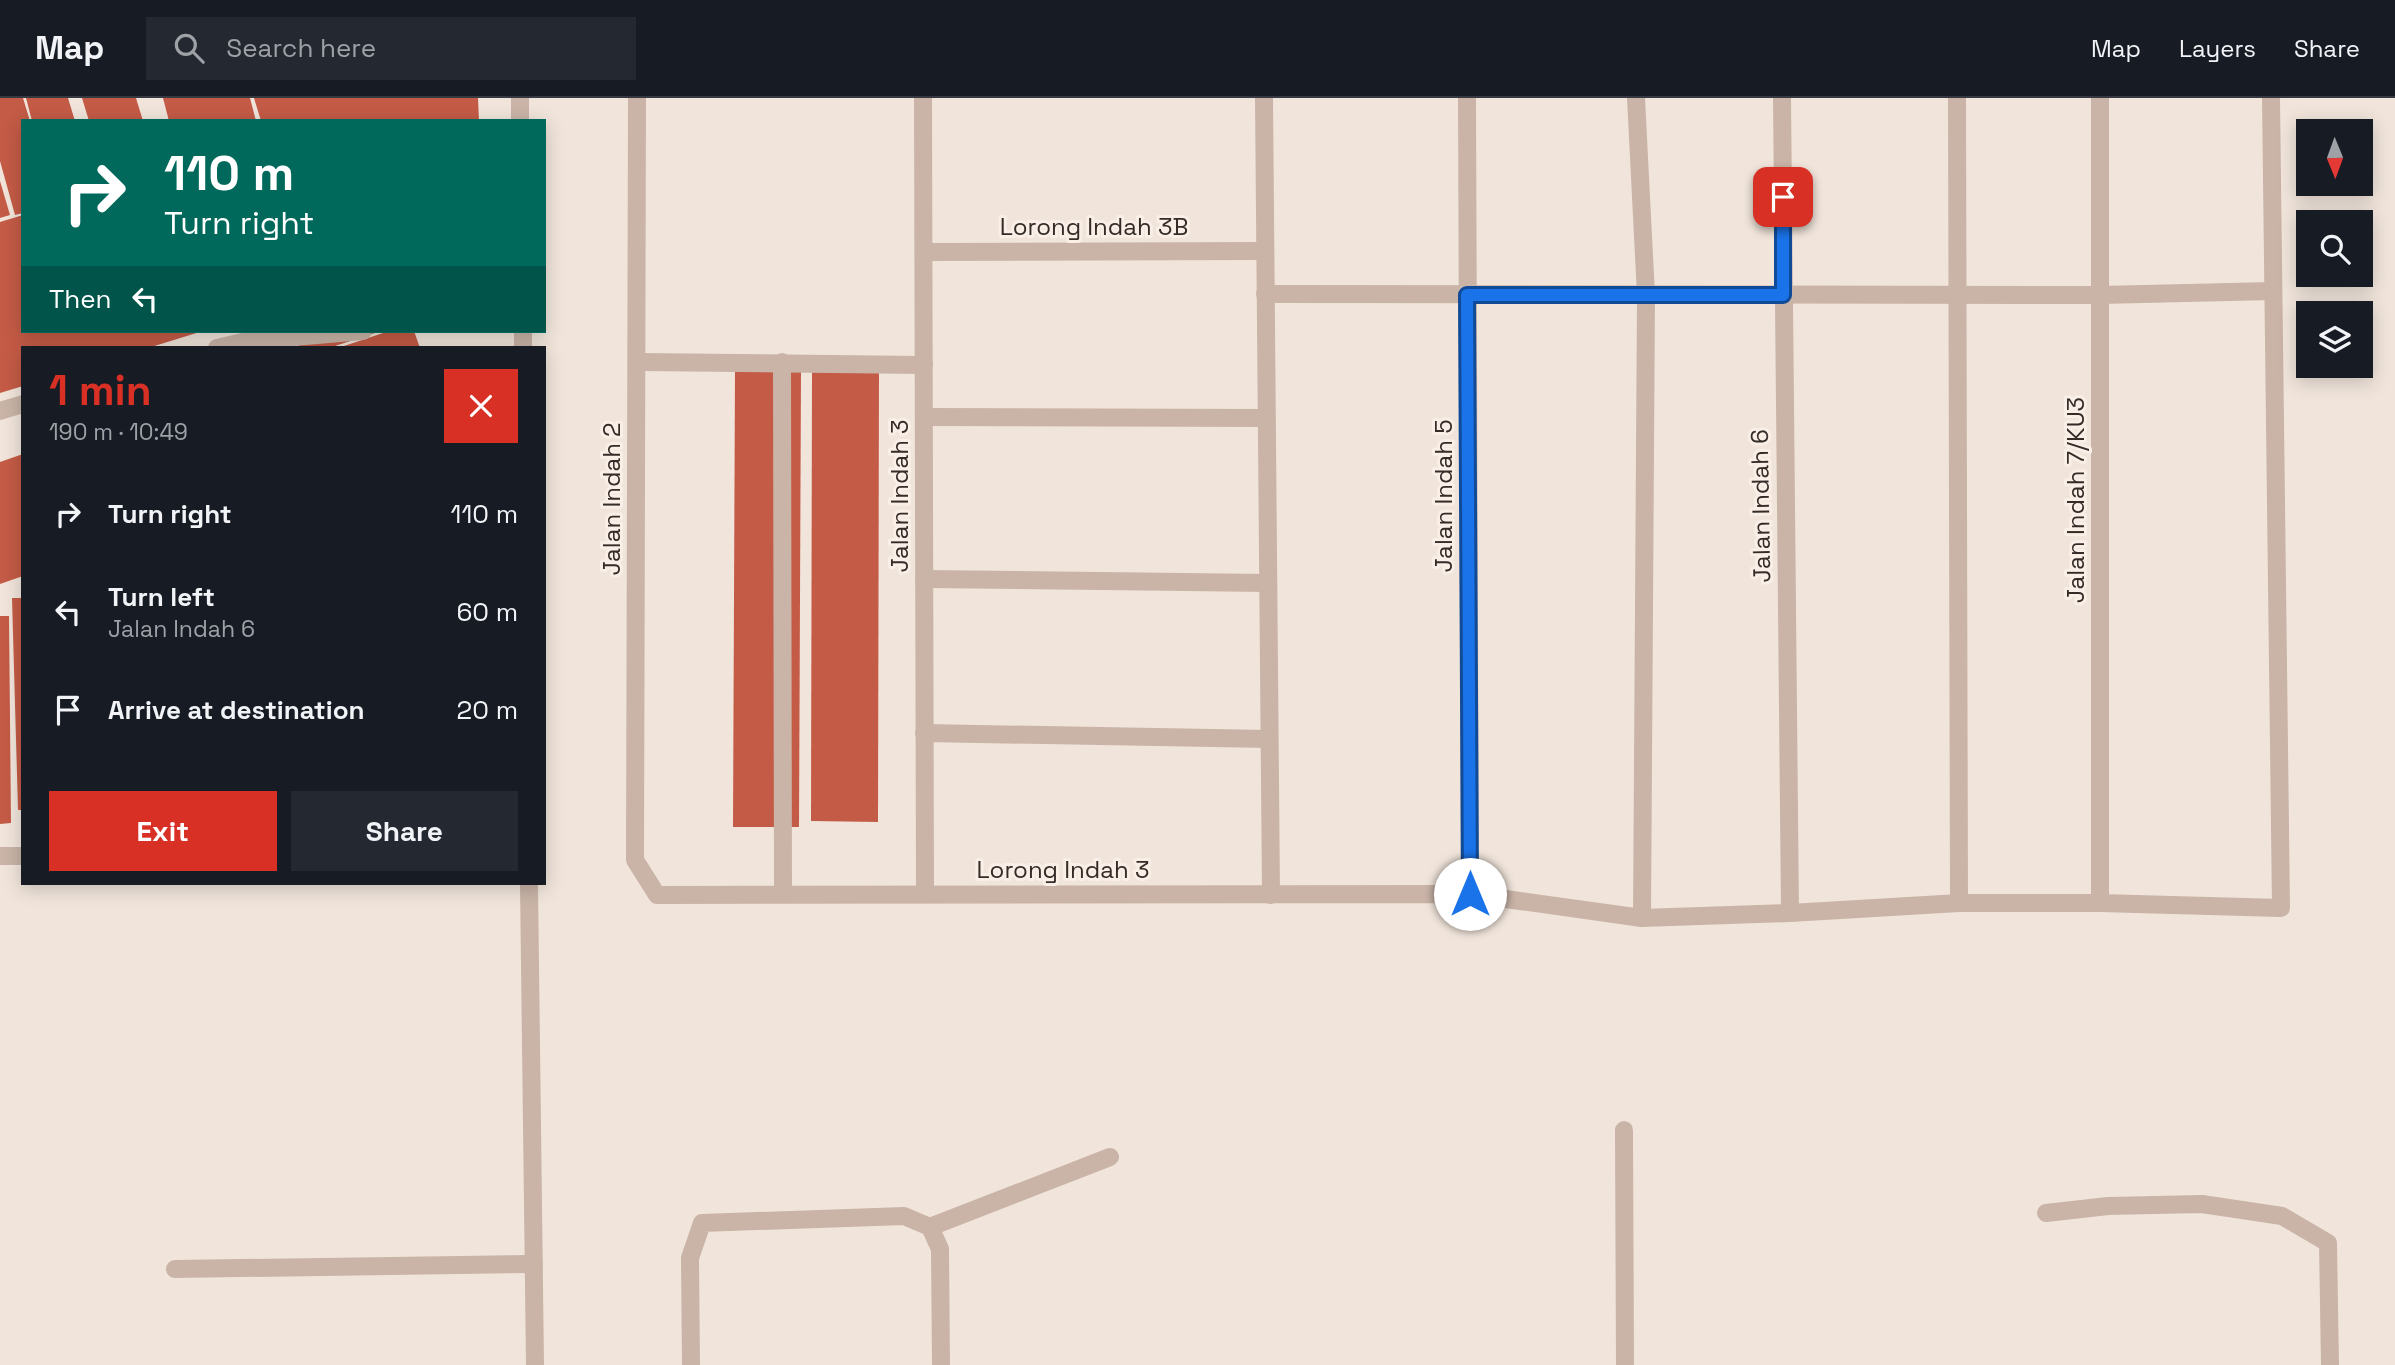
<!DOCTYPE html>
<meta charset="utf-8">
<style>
body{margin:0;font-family:"Space Grotesk",sans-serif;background:#242831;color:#f1f3f6;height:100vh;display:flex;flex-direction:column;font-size:26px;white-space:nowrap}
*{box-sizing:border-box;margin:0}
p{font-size:23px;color:#9ea1a6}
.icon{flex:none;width:38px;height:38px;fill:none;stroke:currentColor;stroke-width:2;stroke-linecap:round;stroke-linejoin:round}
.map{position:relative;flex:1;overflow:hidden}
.sheet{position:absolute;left:21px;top:248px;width:525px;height:539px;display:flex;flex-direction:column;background:#171b24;border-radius:0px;box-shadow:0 4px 18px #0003}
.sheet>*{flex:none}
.guide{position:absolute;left:21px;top:21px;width:525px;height:214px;border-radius:0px;box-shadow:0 4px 18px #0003;background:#00695c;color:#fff;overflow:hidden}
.needle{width:46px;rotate:179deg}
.buttons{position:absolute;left:2296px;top:21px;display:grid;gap:14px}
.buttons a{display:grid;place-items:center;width:77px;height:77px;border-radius:0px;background:#171b24;box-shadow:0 4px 18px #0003;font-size:35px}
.pin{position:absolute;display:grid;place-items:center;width:60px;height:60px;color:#fff;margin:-30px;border-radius:14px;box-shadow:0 4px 10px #0006}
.me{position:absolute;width:77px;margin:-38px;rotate:0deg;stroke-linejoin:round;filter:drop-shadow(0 0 5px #0008)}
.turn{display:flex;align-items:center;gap:24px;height:147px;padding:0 28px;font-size:32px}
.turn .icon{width:91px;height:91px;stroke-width:2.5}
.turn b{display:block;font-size:49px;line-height:60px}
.then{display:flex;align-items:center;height:66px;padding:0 28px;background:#0003;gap:14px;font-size:26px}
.round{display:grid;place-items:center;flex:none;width:74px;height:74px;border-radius:0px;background:#242831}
.summary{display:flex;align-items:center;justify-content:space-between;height:119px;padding:0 28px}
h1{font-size:42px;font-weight:700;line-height:52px;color:#d93025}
.cta{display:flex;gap:14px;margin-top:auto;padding:14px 28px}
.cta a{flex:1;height:80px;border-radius:0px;background:#d93025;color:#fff;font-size:28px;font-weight:700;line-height:80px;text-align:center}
.cta a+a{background:#242831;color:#f1f3f6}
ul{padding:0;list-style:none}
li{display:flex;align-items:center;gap:21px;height:98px;padding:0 28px}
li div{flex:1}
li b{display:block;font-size:26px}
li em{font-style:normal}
header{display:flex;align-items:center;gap:42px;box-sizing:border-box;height:98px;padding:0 35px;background:#171b24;border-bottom:2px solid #363941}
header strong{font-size:33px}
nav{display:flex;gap:38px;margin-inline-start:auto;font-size:24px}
.search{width:490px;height:63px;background:#242831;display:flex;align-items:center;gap:18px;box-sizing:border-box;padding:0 24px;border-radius:0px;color:#9ea1a6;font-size:26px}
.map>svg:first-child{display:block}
.building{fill:#c45b46}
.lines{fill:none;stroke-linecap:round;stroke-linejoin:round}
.minor{stroke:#c9b4a7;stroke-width:18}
.route-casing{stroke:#114b97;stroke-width:18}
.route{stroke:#1a73e8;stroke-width:12}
.labels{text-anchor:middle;stroke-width:6;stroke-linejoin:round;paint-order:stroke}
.street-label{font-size:24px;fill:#352b27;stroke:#f9efe7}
</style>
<header>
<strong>Map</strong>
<div class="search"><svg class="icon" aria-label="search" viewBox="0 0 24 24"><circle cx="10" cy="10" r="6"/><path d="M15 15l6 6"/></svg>Search here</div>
<nav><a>Map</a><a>Layers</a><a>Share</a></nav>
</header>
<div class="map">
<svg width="2395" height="1267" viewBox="0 0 2395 1267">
<rect width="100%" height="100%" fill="#f1e5db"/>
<g class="building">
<path d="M0 0H23L30 23H23V115L15 117 0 63Z"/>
<path d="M26 0H68L75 23H32Z"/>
<path d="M82 0H136L143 23H89Z"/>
<path d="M163 0H250L256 23H169Z"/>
<path d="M254 0H478L479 23H261Z"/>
<path d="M0 83 10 117 0 120Z"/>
<path d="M23 117V233H203L148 250H23V288L0 295V124Z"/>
<path d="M293 233H381L329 250H299Z"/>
<path d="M389 233H414L420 250H338Z"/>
<path d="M735 272H801L799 729H733Z"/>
<path d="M812 274H879L878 724 811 723Z"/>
<path d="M23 356V478L0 486V364Z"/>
<path d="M12 500H23V712H18Z"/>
<path d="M0 518H9L11 725 0 726Z"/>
</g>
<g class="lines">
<g class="minor">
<path d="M520 0V23"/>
<path d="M637 0 635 762 657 797 1470 796 1642 820 1790 815 1959 805H2100L2281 810 2271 0"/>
<path d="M923 0 925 796"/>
<path d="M1264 0 1271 797"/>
<path d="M1467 0 1470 796"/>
<path d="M1636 0 1646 197 1642 820"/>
<path d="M1782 0 1790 815"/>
<path d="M1957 0 1959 805"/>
<path d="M924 154 1265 153"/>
<path d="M1265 196 2100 197 2273 193"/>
<path d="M523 233V250"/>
<path d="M217 250 247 243 363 233"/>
<path d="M638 264 924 267"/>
<path d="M782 264 783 796"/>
<path d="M0 313 23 306"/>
<path d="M924 319 1266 320"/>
<path d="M924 481 1268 485"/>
<path d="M924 635 1269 641"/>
<path d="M0 758H23"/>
<path d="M529 786 535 1267"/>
<path d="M2100 805V0"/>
<path d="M1624 1032 1625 1267"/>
<path d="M2046 1115 2108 1108 2202 1106 2282 1118 2328 1145 2330 1267"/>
<path d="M930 1129 1110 1059"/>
<path d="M175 1171 534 1166"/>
<path d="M691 1267 690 1160 702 1125 904 1118 930 1129 940 1151 941 1267"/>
</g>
</g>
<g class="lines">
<g class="route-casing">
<path id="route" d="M1470 796 1467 197H1783V99"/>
</g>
<use href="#route" class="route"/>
</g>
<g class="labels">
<g class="street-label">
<text x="1094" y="137">Lorong Indah 3B</text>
<text transform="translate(900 398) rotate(-90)" y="8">Jalan Indah 3</text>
<text transform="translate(1444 398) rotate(-90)" y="8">Jalan Indah 5</text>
<text transform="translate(612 401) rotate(-90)" y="8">Jalan Indah 2</text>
<text transform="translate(2076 402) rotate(-90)" y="8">Jalan Indah 7/KU3</text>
<text transform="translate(1761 408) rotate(-91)" y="8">Jalan Indah 6</text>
<text x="1063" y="780">Lorong Indah 3</text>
</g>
</g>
</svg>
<div class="buttons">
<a><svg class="needle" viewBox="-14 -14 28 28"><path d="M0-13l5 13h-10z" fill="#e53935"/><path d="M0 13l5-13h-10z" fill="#9ea1a6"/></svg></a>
<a><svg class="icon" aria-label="search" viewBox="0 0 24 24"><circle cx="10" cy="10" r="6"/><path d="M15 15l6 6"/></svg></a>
<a><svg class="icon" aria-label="layers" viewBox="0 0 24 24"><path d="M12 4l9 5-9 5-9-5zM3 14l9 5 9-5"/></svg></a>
</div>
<div class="pin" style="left:1783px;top:99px;background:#d93025"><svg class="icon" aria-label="arrive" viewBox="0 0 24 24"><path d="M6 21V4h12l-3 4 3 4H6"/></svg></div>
<svg class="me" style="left:1470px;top:796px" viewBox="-20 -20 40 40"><circle r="19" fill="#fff"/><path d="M0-13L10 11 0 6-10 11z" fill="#1a73e8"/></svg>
<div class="guide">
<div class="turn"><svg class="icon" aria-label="right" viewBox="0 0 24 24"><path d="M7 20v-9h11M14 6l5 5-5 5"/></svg><div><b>110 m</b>Turn right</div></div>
<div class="then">Then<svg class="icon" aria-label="left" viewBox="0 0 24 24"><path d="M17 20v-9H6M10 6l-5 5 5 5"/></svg></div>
</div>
<section class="sheet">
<div class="summary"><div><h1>1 min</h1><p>190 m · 10:49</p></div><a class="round" style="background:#d93025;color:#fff"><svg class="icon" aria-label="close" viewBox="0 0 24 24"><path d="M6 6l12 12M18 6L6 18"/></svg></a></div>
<ul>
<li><svg class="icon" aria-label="right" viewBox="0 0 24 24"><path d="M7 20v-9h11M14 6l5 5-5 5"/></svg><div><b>Turn right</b></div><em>110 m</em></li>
<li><svg class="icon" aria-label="left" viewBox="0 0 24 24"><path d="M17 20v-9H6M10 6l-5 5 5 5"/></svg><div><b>Turn left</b><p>Jalan Indah 6</p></div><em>60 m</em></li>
<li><svg class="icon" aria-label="arrive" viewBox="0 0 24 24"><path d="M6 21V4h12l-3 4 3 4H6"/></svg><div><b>Arrive at destination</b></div><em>20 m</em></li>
</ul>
<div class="cta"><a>Exit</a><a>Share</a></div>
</section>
</div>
